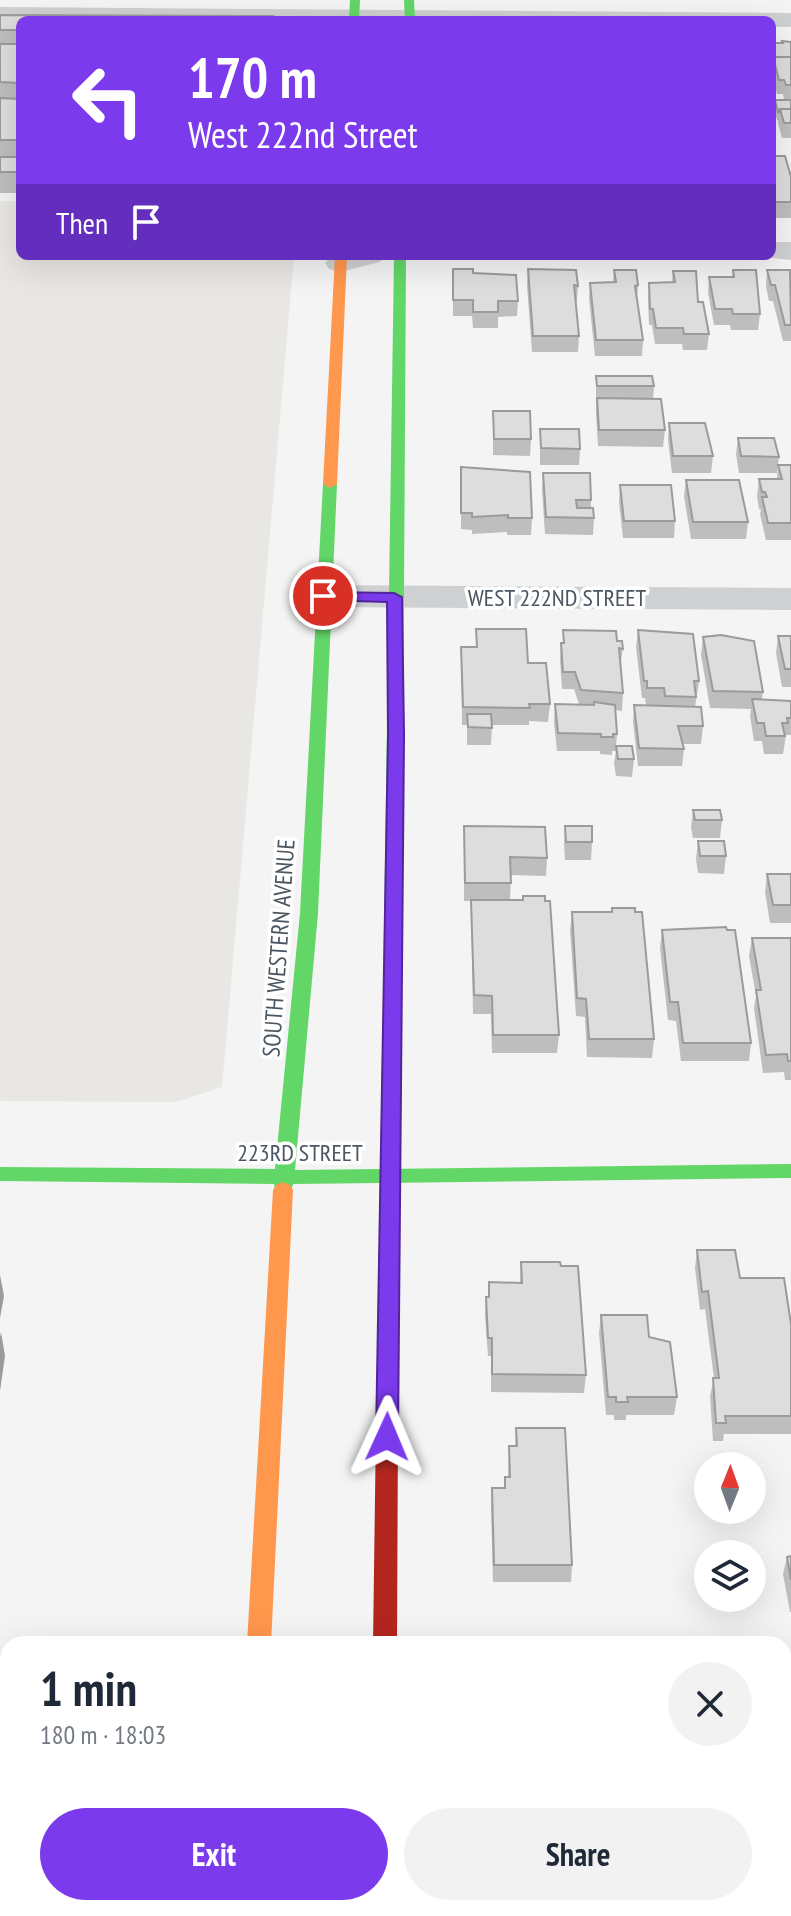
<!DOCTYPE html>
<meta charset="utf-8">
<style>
body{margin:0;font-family:"PT Sans Narrow",sans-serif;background:#f2f2f3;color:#1f2937;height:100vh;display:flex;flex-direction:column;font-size:30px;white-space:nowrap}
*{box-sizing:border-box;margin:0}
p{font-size:26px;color:#747a83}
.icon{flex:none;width:44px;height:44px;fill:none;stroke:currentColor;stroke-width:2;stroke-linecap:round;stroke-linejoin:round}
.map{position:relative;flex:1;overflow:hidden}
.panel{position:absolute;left:0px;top:1636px;width:792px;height:280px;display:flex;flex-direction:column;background:#fff;border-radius:24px 24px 0 0;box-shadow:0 8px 32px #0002}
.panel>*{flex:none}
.top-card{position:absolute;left:16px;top:16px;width:760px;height:244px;border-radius:12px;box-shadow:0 8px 32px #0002;background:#7c3aed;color:#fff;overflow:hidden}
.needle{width:52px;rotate:1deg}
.controls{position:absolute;left:694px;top:1452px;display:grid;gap:16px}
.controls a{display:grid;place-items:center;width:72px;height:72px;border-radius:50%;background:#fff;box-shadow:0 8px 32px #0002;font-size:40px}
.pin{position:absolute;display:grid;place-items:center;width:68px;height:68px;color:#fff;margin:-34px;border:4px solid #fff;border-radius:50%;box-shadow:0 2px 8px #0007}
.me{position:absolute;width:88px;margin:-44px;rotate:1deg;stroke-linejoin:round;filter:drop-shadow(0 0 6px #0008)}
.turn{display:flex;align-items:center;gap:28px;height:168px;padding:0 40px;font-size:36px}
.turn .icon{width:104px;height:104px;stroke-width:2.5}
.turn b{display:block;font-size:56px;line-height:68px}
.then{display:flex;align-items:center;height:76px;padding:0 40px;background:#0003;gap:16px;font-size:30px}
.round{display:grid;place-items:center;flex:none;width:84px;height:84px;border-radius:42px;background:#f2f2f3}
.head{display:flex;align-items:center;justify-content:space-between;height:136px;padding:0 40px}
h1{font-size:48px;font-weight:800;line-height:60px}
.button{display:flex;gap:16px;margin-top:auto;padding:16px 40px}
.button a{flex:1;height:92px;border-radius:48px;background:#7c3aed;color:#fff;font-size:32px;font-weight:800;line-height:92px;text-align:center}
.button a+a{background:#f2f2f3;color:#1f2937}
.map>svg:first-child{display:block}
.commercial{fill:#e8e7e3}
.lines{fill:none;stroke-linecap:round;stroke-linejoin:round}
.street{fill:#ced0d2;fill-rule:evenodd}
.fast{fill:#63d668;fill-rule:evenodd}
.slow{fill:#ff974d;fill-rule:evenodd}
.jam{fill:#b3261e;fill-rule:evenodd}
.wall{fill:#bebebf}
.shaded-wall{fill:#9b9b9b}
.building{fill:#ddddde;stroke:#9b9b9b;stroke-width:2}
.route{fill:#7c3aed;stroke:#51269a;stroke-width:2}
.labels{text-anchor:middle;stroke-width:7;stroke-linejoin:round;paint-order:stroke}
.street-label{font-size:24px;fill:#4a5661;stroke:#fff}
</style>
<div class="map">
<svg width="791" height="1916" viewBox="0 0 791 1916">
<rect width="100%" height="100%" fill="#f4f4f4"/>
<path class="commercial" d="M0 201H20V256H294L222 1087 176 1102 0 1101Z"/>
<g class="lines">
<g class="street">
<path d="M0 7 791 13V27H772V20L0 21Z"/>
<path d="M772 242H791V260L762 257 772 256Z"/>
<path d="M332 256H385L380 262 340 272 329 269 325 263Z"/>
<path d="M323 585 791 588V610L323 607 310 604 305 596 310 588Z"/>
</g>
<g class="fast">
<path d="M350 0H360L359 20H349Z"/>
<path d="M404 0H414L415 20H405Z"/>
<path d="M394 256H406L402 928 393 934 384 928Z"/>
<path d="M330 480 337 484 318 913 295 1170 791 1164V1178L293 1184 290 1195H276L274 1184 0 1181V1167L275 1169 300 913 323 484Z"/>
<rect x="368" y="1908" width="26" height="8"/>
</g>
<g class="slow">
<path d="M335 256H347L337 484 330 488 323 484Z"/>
<path d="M393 922 402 928 398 1425 395 1431 387 1434 379 1431 376 1425 384 928Z"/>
<path d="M283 1182 290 1185 293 1190 271 1644H247L273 1190 276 1185Z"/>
</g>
<g class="jam">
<path d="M387 1416 395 1419 398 1425 397 1644H373L376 1425 379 1419Z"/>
<rect x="232" y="1908" width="26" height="8"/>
</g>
</g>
<g class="wall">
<path d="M0 15 20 20V193H0Z"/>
<path d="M782 41 791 42V100H784L783 94H777L772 73V43H782Z"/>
<path d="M775 100H791V138H782L778 123V120H777L774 108Z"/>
<path d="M772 156 791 177V218H772Z"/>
<path d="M453 269 473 273 518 301 517 316 498 317V328H473L472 316H453Z"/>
<path d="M528 269 578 286 577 301H576L579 336 578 352H532L527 285Z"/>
<path d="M614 270 638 285 637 299 643 340 642 356H595L589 299 590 283 613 282Z"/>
<path d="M733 270 760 314 758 330H731L730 325H714L708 293 709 277H732Z"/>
<path d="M767 270 791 273V341H783L773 301H769L766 286Z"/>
<path d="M673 271 698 302 709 334 707 350H683L682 344H655L652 325H649L648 299 649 283 672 282Z"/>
<path d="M596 376 654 386 653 399 665 430 663 447 598 446 596 414Z"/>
<path d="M493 411 531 439 530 456 493 455Z"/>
<path d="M669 423 713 456 711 473H672L668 440Z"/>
<path d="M540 429 580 449 579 465H540Z"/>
<path d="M738 438 779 457 777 473H739L736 454Z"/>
<path d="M778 465H791V540H766L760 514 761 509H759L757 496 759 479H777Z"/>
<path d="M461 467 532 518 531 535H507V532L472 534V530L461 529Z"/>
<path d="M543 473 591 500V508L594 518 593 535 545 534 542 490Z"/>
<path d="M686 480 748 522 746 539H691L684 496Z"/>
<path d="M620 485 675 521 674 538H623L619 502Z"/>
<path d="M476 629 528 663 550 704 548 722 529 721V725H492L491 745H467V725H462L461 647H476Z"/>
<path d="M563 630 617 641 623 649 620 666 623 693 622 711 615 710 617 734 616 746 634 759 632 777 616 776 614 763 616 751H612V755L600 754V751H557L554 722 555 704H579L574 689H562L560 660 561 643H563Z"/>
<path d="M638 630 699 681 695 707 703 726 701 744H682L684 749 682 766H638L633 722 634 705H646L645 698H642L636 647Z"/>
<path d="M778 636H791V687H782L776 653Z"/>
<path d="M703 637 763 692 762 699 791 701V735H786L783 754H764L762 741H754L750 716 751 709 710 708 701 655Z"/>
<path d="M693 810 722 820 720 838H693L691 828Z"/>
<path d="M464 826 547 858 546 876 511 875 510 900 559 1035 557 1053H492L491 1014H473L471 901H464Z"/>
<path d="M565 826 592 842 591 860H565L564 844Z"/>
<path d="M698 841 726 856 724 874 698 873 696 859Z"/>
<path d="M767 874H791V923H770L765 892Z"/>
<path d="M572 912 654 1039 652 1058 587 1057 585 1017 576 1016 570 930Z"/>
<path d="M662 930 751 1043 749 1061H681L676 1021 668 1020 660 948Z"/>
<path d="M752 938H791V1080H785L784 1072 763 1073 754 1008 756 996 749 956Z"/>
<path d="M697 1250 740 1278 791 1324V1434H724L723 1441H713L710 1396 714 1378 705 1309 700 1310 695 1268Z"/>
<path d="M521 1262 586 1375 584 1393 491 1392V1356H488L485 1315 486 1297H489V1282L520 1283Z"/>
<path d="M601 1315 649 1337 677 1397 674 1415H626V1420H614V1415H606L599 1333Z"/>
<path d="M516 1428 572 1565 571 1582H493L491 1506 492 1488H504L505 1477H508L509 1446H515Z"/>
<path d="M791 1556V1612H790L783 1574 787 1557Z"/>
<path d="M769 1908H784L791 1916H770Z"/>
</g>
<g class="shaded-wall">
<path d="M0 1275 4 1296 0 1318Z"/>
<path d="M1 1332 5 1356 0 1391V1337Z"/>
</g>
<g class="building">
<path d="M0 15 273 16 282 20H20V30H0Z"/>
<path d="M782 41 791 42V57H773L772 60V43H783Z"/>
<path d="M0 44H20V83L0 82Z"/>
<path d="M773 57H791V85H786L784 80H779Z"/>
<path d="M0 98 20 99V140H0Z"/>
<path d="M775 100H791V109H780L779 112H778Z"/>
<path d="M780 109H791V123H784Z"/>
<path d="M772 156H785L791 177V202H772Z"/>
<rect x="0" y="157" width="20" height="15"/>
<path d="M453 269H473V273L516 275 518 301H498V312H473V300H453Z"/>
<path d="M528 269 576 270 578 286 574 285 579 336H533Z"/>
<path d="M614 270H636L638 285 635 286 643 340H596L590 283 616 282Z"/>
<path d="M733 270H756L760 314H733L732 309H715L709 277H734Z"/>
<path d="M767 270H790L791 325H785L775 285H771Z"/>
<path d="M673 271H696L698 302H703L709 334H684L683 328H656L653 309H650L649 283 675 282Z"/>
<path d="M596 376H652L654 386H597Z"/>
<path d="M597 398 661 399 665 430H599Z"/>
<path d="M493 411H530L531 439H494Z"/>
<path d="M669 423H705L713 456H673Z"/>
<path d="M540 429H579L580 449 541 448Z"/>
<path d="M738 438H774L779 457 741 456Z"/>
<path d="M778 465H791V523H768L762 497H767L765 492H762L759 479H782Z"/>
<path d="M461 467 530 472 532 518H508V515L472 517V513H461Z"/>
<path d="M543 473H590L591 500H576L577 508H593L594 518 546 517Z"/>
<path d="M686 480H739L748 522H693Z"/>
<path d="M620 485H671L675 521H624Z"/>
<path d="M476 629H526L528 663H546L550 704H529L530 708 463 707 461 647H477Z"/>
<path d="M563 630 616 631 617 641H622L623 649 619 648 623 693 581 690 575 672H563L561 643H564Z"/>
<path d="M638 630 693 634 699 681H694L696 697 665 696 664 688H647V681H644Z"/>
<path d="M721 635 754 641 763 692 713 691 703 637Z"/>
<path d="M778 636H791V669H785Z"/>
<path d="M752 699 791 701V718H787L788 723H782L785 736H766L764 723H757Z"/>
<path d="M594 702 615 705 617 734H613V737H601V734L558 733 555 704 594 705Z"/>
<path d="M634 705 701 707 703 726H678L684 749 639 748Z"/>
<path d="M467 714H491L492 728 468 727Z"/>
<path d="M616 746H632L634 759H618Z"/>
<path d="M693 810H720L722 820H695Z"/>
<path d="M464 826 545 827 547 858 510 857 511 883H465Z"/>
<path d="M565 826H592V842H566Z"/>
<path d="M698 841H724L726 856H700Z"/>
<path d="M767 874H791V905H773Z"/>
<path d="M523 896H545V901H550L559 1035H493L492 996 474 995 471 900H523Z"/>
<path d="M612 908H635V912H642L654 1039H589L586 999 577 998 572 912H612Z"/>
<path d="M726 927 727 930H735L751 1043H683L678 1002H670L662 930Z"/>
<path d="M752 938H791V1061H788L787 1054 766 1055 756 990H761Z"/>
<path d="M697 1250H735L740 1278H784L791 1324V1416H725L726 1423H716L713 1378H719L708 1291 702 1292Z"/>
<path d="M521 1262H560L561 1266H578L586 1375 492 1374V1338H488L486 1297H489V1282L522 1283Z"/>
<path d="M601 1315H647L649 1337 670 1342 677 1397H627L628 1402H616V1397H608Z"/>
<path d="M516 1428H565L572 1565H494L492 1488H505V1477H510L509 1446H517Z"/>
<path d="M791 1556V1580L787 1557Z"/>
<path d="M784 1730H791V1916H781L780 1908H784Z"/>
<path d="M483 1908H634L635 1916H483Z"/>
</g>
<path class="route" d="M323 592 394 593 402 597 404 735 398 1437 395 1444 387 1446 379 1444 376 1437 388 735 387 602 318 600 315 596Z"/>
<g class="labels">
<g class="street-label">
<text x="557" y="606">WEST 222ND STREET</text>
<text transform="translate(279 948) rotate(-86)" y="8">SOUTH WESTERN AVENUE</text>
<text x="300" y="1161">223RD STREET</text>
</g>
</g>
</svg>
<div class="controls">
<a><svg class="needle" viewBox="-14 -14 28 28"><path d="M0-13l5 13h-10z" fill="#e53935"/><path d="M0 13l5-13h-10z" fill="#747a83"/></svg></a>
<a><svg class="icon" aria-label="layers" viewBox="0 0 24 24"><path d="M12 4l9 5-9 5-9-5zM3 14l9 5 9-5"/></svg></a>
</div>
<div class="pin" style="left:323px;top:596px;background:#d93025"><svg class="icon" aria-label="arrive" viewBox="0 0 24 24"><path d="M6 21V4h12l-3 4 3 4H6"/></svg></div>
<svg class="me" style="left:387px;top:1437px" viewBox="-20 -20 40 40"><path d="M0-17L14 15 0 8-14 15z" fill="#7c3aed" stroke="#fff" stroke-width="4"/></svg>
<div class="top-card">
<div class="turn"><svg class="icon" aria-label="left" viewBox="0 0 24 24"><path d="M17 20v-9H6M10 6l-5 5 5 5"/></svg><div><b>170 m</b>West 222nd Street</div></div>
<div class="then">Then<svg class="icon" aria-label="arrive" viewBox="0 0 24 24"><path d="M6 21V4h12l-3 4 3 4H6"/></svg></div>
</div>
<section class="panel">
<div class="head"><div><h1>1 min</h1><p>180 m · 18:03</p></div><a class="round"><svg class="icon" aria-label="close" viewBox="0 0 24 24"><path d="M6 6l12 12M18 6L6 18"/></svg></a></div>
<div class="button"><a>Exit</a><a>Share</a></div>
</section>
</div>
